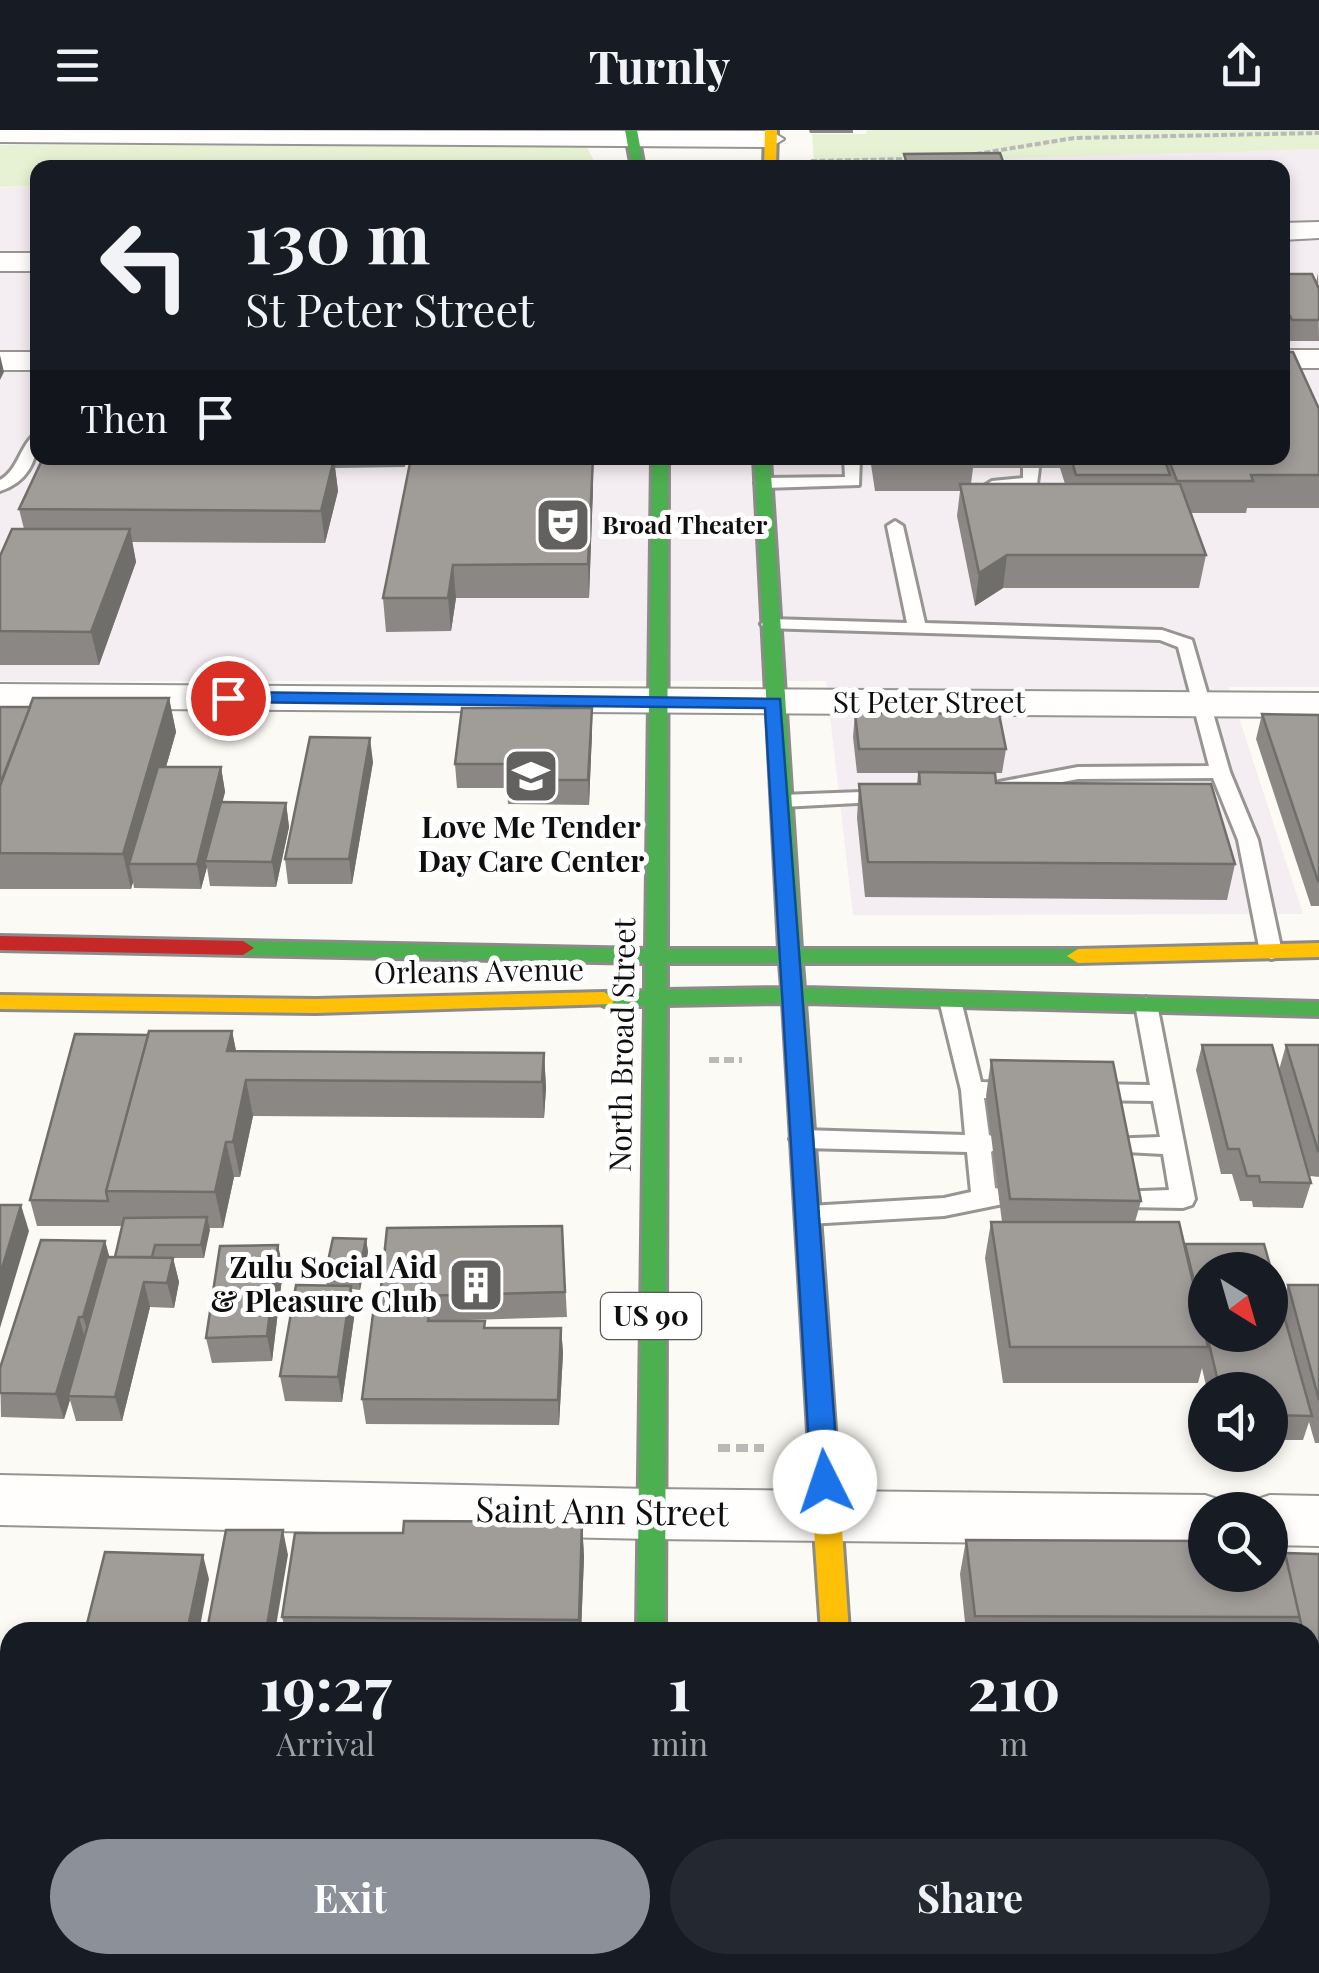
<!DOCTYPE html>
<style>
body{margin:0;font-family:"Playfair Display",serif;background:#242831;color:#f1f3f6;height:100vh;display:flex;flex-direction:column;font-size:38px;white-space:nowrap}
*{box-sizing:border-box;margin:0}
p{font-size:32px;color:#9ea1a6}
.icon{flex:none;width:55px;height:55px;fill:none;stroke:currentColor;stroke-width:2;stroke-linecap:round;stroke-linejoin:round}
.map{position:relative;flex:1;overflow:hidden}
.drawer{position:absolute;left:0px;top:1492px;width:1320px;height:352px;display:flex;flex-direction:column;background:#171b24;border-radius:30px 30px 0 0;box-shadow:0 5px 15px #0003}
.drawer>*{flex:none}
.banner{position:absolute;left:30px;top:30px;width:1260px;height:305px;border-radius:20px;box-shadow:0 5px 15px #0003;background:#171b24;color:#f1f3f6;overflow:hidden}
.needle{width:65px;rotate:143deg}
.fabs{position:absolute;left:1188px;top:1122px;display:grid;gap:20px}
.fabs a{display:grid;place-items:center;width:100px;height:100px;border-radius:50%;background:#171b24;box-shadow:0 5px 15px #0003;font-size:50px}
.pin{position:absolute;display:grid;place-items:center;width:85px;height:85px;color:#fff;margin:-42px;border:5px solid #fff;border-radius:50%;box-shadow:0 2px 10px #0007}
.me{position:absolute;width:110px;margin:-55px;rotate:356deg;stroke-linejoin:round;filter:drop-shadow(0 0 8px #0008)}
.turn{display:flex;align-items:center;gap:35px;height:210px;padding:0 50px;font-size:45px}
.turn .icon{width:130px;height:130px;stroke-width:2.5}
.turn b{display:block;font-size:70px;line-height:85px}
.then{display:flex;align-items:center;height:95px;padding:0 50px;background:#0003;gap:20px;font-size:38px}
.eta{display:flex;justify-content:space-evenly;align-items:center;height:170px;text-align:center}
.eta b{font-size:60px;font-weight:700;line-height:70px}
.button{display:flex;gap:20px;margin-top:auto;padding:20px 50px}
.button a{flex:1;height:115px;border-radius:60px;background:#8c9099;color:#fff;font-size:40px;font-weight:700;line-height:115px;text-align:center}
.button a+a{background:#242831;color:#f1f3f6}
header{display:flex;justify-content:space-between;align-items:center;height:130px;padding:0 50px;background:#171b24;font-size:45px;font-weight:700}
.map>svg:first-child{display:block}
.industrial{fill:#f4edf1}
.green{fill:#e6f2d3}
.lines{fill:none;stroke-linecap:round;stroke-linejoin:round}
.lane-casing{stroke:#969592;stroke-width:6}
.street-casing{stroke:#969592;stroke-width:4}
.fast-casing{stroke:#8c8b89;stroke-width:6}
.slow-casing{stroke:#8c8b89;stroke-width:6}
.jam-casing{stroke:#8c8b89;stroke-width:6}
.path-far2{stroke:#b9b9b8;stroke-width:4;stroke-dasharray:6 2.5;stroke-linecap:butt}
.path-far1{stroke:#b9b9b8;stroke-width:6;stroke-dasharray:10 5;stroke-linecap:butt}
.path{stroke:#b9b9b8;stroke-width:8;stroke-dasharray:12 6;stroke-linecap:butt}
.lane{fill:#fffefd;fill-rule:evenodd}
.street{fill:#fffefd;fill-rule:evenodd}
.fast{fill:#4caf50;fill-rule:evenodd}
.slow{fill:#ffc107;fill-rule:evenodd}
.jam{fill:#c62828;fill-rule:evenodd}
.wall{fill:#8a8784;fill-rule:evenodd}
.shaded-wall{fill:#706e6b}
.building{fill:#a09d99;stroke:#706e6b;stroke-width:2.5}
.route{fill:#1a73e8;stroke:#114b97;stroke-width:2.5}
.labels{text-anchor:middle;stroke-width:10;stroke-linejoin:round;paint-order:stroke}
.far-poi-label{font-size:25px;font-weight:bold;fill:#0f0f0f;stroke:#fff;text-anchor:start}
.shield{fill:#fff;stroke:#575757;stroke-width:2.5}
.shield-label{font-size:28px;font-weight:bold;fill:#0f0f0f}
.street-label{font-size:30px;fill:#0f0f0f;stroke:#fff}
.poi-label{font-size:30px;font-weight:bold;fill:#0f0f0f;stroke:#fff}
.near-street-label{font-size:35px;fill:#0f0f0f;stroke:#fff}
</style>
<header><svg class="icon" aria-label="menu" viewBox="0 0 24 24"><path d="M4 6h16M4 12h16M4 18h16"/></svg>Turnly<svg class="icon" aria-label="share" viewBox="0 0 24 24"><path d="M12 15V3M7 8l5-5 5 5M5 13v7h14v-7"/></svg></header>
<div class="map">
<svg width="1319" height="1843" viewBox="0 0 1319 1843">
<rect width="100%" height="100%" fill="#fcfaf4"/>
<path class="industrial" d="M1319 19V557H1229L1303 784 853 785 826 551H0V58L37 56 38 328H1282V38L685 37Z"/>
<g class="green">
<path d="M867 0H1319V19L814 34 812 4H866Z"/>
<path d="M0 15 587 17 597 37 38 38 37 56 0 57Z"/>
</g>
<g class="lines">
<g class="lane-casing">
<g id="lane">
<path d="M38 302C38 330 28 352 0 361V350C19 340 20 313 38 302Z"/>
<path d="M844 328H860L859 355 763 358 755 353 763 348 845 347Z"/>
<path d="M1031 333 1039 338 1037 354C1020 360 998 367 984 356L992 351 1023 348V338Z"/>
<path d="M895 391 903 396 925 493 1162 500 1192 510 1230 642 1258 710 1282 822 1279 827 1271 829 1260 822 1238 710 1213 648 1078 649 999 664 989 658 999 652 1078 637 1209 636 1178 517 1160 510 764 498 761 494 770 489 907 493 887 396Z"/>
<path d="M888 661 898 667 895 671 782 677 772 671 782 665Z"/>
<path d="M950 863 961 870 981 952 1016 953 1027 961 1016 969 984 968 989 1005 997 1008 1001 1014 991 1022 995 1058 1008 1061 1011 1067 1008 1073 944 1086 809 1094 800 1091 797 1085 800 1079 809 1076 944 1068 971 1062 967 1022 802 1018 794 1015 790 1009 794 1003 802 1000 965 1005 961 960 939 870Z"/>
<path d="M1146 867 1157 874 1195 1069 1192 1075 1183 1078 1125 1077 1116 1074 1113 1068 1116 1062 1169 1060 1163 1024 1107 1021 1103 1015 1107 1009 1160 1007 1153 971 1088 970 1077 962 1088 954 1150 955 1135 874Z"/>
</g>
</g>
<g class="street-casing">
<g id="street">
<path d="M0 0 771 1 784 9 771 17 0 12Z"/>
<path d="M1319 92V108L1282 110V93Z"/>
<rect x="0" y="123" width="38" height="18"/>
<rect x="1282" y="220" width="37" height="18"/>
<rect x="0" y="222" width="38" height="18"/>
<path d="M0 554 1319 563V587L0 578Z"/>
<path d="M0 1345 651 1359 1205 1365 1226 1372 1229 1380H1205V1415L651 1409 0 1395Z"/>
<path d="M1270 1365 1319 1366V1416L1270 1415V1380H1246L1249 1372Z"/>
</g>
</g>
<g class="fast-casing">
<g id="fast">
<path d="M625 0H637L644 38H632Z"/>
<path d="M652 328H668L667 819H779L754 328H770L801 819H1078L1089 826 1078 833H802L804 858 1319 872V886L805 873 840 1370 836 1378 826 1382 816 1378 812 1370 783 873 667 875 665 1502H637L645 876H604L593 869 604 862 645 861V833L243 825 232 818 243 811 646 819ZM667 833H780L782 858 667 860Z"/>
<path d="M841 1835H873L874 1843H842Z"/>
</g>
</g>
<g class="slow-casing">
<g id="slow">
<path d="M765 0H777L776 38H764Z"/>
<path d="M1319 813V827L1078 833 1067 826 1078 819Z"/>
<path d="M604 862 615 869 612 874 316 883 0 879V865L316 869Z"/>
<path d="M826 1358 836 1362 840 1370 849 1502H821L812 1370 816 1362Z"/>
</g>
</g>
<g class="jam-casing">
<g id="jam">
<path d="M0 806 243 811 254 818 243 825 0 820Z"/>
<rect x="638" y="1835" width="32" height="8"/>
</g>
</g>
<g class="path-far2">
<path d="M976 24 1074 8 1319 3"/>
<path d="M811 31 909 29"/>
</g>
<path class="path-far1" d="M709 930H742"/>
<path class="path" d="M718 1318H764"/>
<use href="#lane" class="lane"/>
<use href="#street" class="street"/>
<use href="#fast" class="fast"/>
<use href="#slow" class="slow"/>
<use href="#jam" class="jam"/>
</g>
<g class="wall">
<path d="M809 0H853V3H810Z"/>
<path d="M1318 143 1319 211H1287L1282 202V144L1316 153Z"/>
<path d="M1319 279V378H1247L1246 383H1191L1206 425 1199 458H1003L975 476 957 386 960 361H875L870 328H1282ZM973 338H1060L1065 354H971Z"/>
<path d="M43 328H406L405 337 335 338 338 361 325 413 132 412 136 432 99 535H0V426L24 399 19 379Z"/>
<path d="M593 358 589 468H456L451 501 386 502 383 468Z"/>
<path d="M169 568 176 602 166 637H221L225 662 222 672 286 673 289 697 276 757 210 756 207 737 201 759 134 758 133 752 131 759H0V577H30Z"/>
<path d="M855 583 1006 619 1002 643H995L996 653 1235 734 1227 770 865 767 857 688 859 654H917L918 643H857L853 607Z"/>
<path d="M1262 584 1319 585V776H1311L1256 609Z"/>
<path d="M592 602 589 675 508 674 507 658H457L455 634Z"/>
<path d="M373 632 352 754H288L285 729Z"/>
<path d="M232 901 236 921 544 923 546 958 544 988 253 986 240 1047H234L223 1098H209L204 1128H173L179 1152 174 1178 150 1177 122 1291H76L70 1270 64 1289 1 1287 0 1238 105 1111 109 1127H115L122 1096H37L30 1070 148 905Z"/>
<path d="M1202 915 1311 1053 1303 1078 1253 1077 1252 1071H1240L1232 1044H1221L1196 940Z"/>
<path d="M1286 915H1319V1047L1310 1046 1279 940Z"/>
<path d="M991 930 1141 1071 1135 1092 1184 1117 1281 1175 1288 1155H1319V1313H1315L1309 1292 1303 1310H1270V1260H1207L1202 1238 1198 1253H1003L985 1128 991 1092H1002L986 966ZM1205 1140 1270 1205H1205Z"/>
<path d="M562 1096 567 1187 435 1191H485V1198H561L563 1223 559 1295 366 1294 362 1269 383 1184 380 1167Z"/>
<path d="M366 1109 368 1122 360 1160 352 1159 355 1181 342 1272 285 1271 280 1246 327 1156 325 1145Z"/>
<path d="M278 1115 283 1140 272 1231 212 1233 206 1208Z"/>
<path d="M582 1392 584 1427 581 1502H286L282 1487 403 1403Z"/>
<path d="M966 1410 1285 1424H1319V1645L1310 1603V1502H962H966L960 1444Z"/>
<rect x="1310" y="1699" width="9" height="107"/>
</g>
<g class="shaded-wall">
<path d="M0 225 4 242 0 250Z"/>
<path d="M593 328V358L589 468 588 434Z"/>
<path d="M334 329 338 361 325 413 321 381Z"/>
<path d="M130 399 136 432 99 535 91 502Z"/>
<path d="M1007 425 1003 458 975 476 979 443Z"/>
<path d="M453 435 456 468 451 501 448 468Z"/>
<path d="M169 568 176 602 138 734H129L133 752 131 759 123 724Z"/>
<path d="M592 578V602L589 675 588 650Z"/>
<path d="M370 608 373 632 352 754 349 729Z"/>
<path d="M221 637 225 662 208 731H205L207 737 201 759 197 734Z"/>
<path d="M286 673 289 697 276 757 272 732Z"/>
<path d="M232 901 239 936 227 921Z"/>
<path d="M544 923 546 958 544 988 542 952Z"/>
<path d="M246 950 253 986 240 1047 233 1012Z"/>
<path d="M226 1012 234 1047 223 1098 215 1062Z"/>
<path d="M21 1075 29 1101 0 1198V1145Z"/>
<path d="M207 1087 210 1100 204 1128 201 1115Z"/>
<path d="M366 1109 368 1122 360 1160 358 1147Z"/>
<path d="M105 1111 112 1136 91 1212 83 1187Z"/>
<path d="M278 1115 283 1140 272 1231 267 1206Z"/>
<path d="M173 1128 179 1152 174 1178 167 1153Z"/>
<path d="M144 1152 150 1177 122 1291 115 1267Z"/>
<path d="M351 1156 355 1181 342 1272 338 1247Z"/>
<path d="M79 1187 86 1212 68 1266 70 1270 64 1289 56 1264Z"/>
<path d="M561 1198 563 1223 559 1295 558 1270Z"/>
<path d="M582 1392 584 1427 581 1502H579Z"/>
<path d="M283 1400 288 1425 275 1502H266Z"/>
<path d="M203 1425 209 1449 199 1502H187Z"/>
</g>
<g class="building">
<path d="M1000 23 1005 37 908 38 904 24Z"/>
<path d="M1282 144H1312L1319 159V190H1292L1286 178 1288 171 1282 161Z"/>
<path d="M1282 222H1293L1319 279V345H1251L1253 351H1177L1168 328H1282Z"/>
<path d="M43 328H96L334 329 321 381 19 379Z"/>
<path d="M411 328H593L588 434 453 435 448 468H383Z"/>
<path d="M1071 328H1164L1170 345H1076Z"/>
<path d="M960 354H1180L1206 425H1007L979 443Z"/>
<path d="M12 399H130L91 502 0 501V426Z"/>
<path d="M33 568H169L123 724 0 723V656Z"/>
<path d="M0 577H30L2 649H0Z"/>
<path d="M462 578H592L588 650H507L508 634H455Z"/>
<path d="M855 583 999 584 1006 619H859Z"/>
<path d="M1262 584 1319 585V751H1318Z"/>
<path d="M310 607 370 608 349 729H285Z"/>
<path d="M158 637H221L197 734H129Z"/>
<path d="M919 642 995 643 996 653 1211 654 1235 734 868 732 859 654H920Z"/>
<path d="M221 672 286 673 272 732 205 731Z"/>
<path d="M149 901H232L227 921 544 923 542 952 246 950 233 1012H226L215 1062 106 1061Z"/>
<path d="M75 904 148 905 106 1061 108 1071 30 1070Z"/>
<path d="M1202 915H1272L1311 1053 1260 1052 1259 1046H1247L1239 1019H1228Z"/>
<path d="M1286 915H1319V1021H1318Z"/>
<path d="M991 930 1113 932 1141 1071 1010 1069Z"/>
<path d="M0 1075H21L0 1145Z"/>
<path d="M207 1087 201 1115H155L152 1127H115L124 1088Z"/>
<path d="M991 1092H1179L1208 1217H1010Z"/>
<path d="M562 1096 565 1162 380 1167 387 1098Z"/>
<path d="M333 1108 366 1109 358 1147 325 1145Z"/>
<path d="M41 1110 105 1111 83 1187H79L56 1264 0 1263V1238Z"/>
<path d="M1185 1114H1264L1312 1286 1270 1285V1260H1220L1207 1205H1270V1140H1205V1196Z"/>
<path d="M278 1115 267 1206 206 1208 220 1116Z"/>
<path d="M107 1127 173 1128 167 1153 144 1152 115 1267 68 1266Z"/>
<path d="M296 1155 351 1156 338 1247 280 1246Z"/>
<path d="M1288 1155H1319V1270Z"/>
<path d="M373 1184 429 1185 428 1191H485L484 1198H561L558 1270 362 1269Z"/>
<path d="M404 1391 582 1392 579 1490 282 1487 295 1403H403Z"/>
<path d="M226 1400H283L266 1502H214L215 1499 207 1500Z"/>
<path d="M966 1410 1205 1411V1445H1270V1411H1282L1301 1487 975 1486Z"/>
<path d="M105 1422 203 1425 187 1502H85Z"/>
<path d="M1285 1423 1319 1424V1576L1310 1535V1502H1303Z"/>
<path d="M962 1501 1028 1502H962Z"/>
<path d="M1310 1699H1319V1775H1313L1317 1786H1310Z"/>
<path d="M1239 1841 1241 1843 1004 1842Z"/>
</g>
<path class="route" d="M228 562 780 569 839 1352 835 1360 825 1364 815 1360 811 1352 765 578 221 572 218 568Z"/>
<defs>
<g id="theatre-square" transform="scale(2.875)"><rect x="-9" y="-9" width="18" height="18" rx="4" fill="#62615f" stroke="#fff"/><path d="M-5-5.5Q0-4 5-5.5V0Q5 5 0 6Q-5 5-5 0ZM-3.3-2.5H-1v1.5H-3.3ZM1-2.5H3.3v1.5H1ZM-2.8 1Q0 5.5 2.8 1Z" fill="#fff"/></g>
<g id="school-square" transform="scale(2.875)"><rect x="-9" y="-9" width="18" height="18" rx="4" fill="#62615f" stroke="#fff"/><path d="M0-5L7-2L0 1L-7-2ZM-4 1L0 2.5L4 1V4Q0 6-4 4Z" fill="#fff"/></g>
<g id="building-square" transform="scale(2.875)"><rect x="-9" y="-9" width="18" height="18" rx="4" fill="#62615f" stroke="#fff"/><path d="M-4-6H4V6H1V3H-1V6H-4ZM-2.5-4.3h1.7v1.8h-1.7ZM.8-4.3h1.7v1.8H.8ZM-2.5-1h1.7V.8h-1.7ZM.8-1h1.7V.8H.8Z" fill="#fff"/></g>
</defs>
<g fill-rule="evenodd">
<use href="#theatre-square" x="563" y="395"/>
<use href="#school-square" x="531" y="646"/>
<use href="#building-square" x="476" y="1155"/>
</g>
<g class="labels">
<g class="far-poi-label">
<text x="602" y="404">Broad Theater</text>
</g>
<rect class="shield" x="601" y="1163" width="100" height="46" rx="8"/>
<g class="shield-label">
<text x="651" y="1196">US 90</text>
</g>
<g class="street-label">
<text x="929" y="583">St Peter Street</text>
<text transform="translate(479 842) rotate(-1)" y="10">Orleans Avenue</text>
<text transform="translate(623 915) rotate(-89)" y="10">North Broad Street</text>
</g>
<g class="poi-label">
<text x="531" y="708">Love Me Tender<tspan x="531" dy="34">Day Care Center</tspan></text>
<text x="437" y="1148" text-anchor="end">Zulu Social Aid<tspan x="437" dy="34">&amp; Pleasure Club</tspan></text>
</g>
<g class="near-street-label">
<text transform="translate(602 1382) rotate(1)" y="12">Saint Ann Street</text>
</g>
</g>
</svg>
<div class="fabs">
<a><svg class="needle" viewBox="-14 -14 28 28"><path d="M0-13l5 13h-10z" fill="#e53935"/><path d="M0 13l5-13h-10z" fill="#9ea1a6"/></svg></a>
<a><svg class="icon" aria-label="sound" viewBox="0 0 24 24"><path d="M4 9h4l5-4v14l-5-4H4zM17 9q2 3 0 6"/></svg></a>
<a><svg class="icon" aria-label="search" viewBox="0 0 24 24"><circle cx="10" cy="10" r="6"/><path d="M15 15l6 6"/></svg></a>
</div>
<div class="pin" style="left:228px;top:568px;background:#d93025"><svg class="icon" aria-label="arrive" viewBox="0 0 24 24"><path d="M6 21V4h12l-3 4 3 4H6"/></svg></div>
<svg class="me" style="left:825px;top:1352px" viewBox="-20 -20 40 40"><circle r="19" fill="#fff"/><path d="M0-13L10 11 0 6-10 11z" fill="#1a73e8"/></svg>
<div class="banner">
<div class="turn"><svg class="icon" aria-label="left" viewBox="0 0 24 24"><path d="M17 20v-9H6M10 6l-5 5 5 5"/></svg><div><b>130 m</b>St Peter Street</div></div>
<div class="then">Then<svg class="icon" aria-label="arrive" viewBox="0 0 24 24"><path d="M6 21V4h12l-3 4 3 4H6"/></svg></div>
</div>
<section class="drawer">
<div class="eta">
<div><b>19:27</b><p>Arrival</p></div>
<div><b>1</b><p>min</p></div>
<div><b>210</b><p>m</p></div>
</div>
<div class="button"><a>Exit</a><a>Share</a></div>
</section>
</div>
